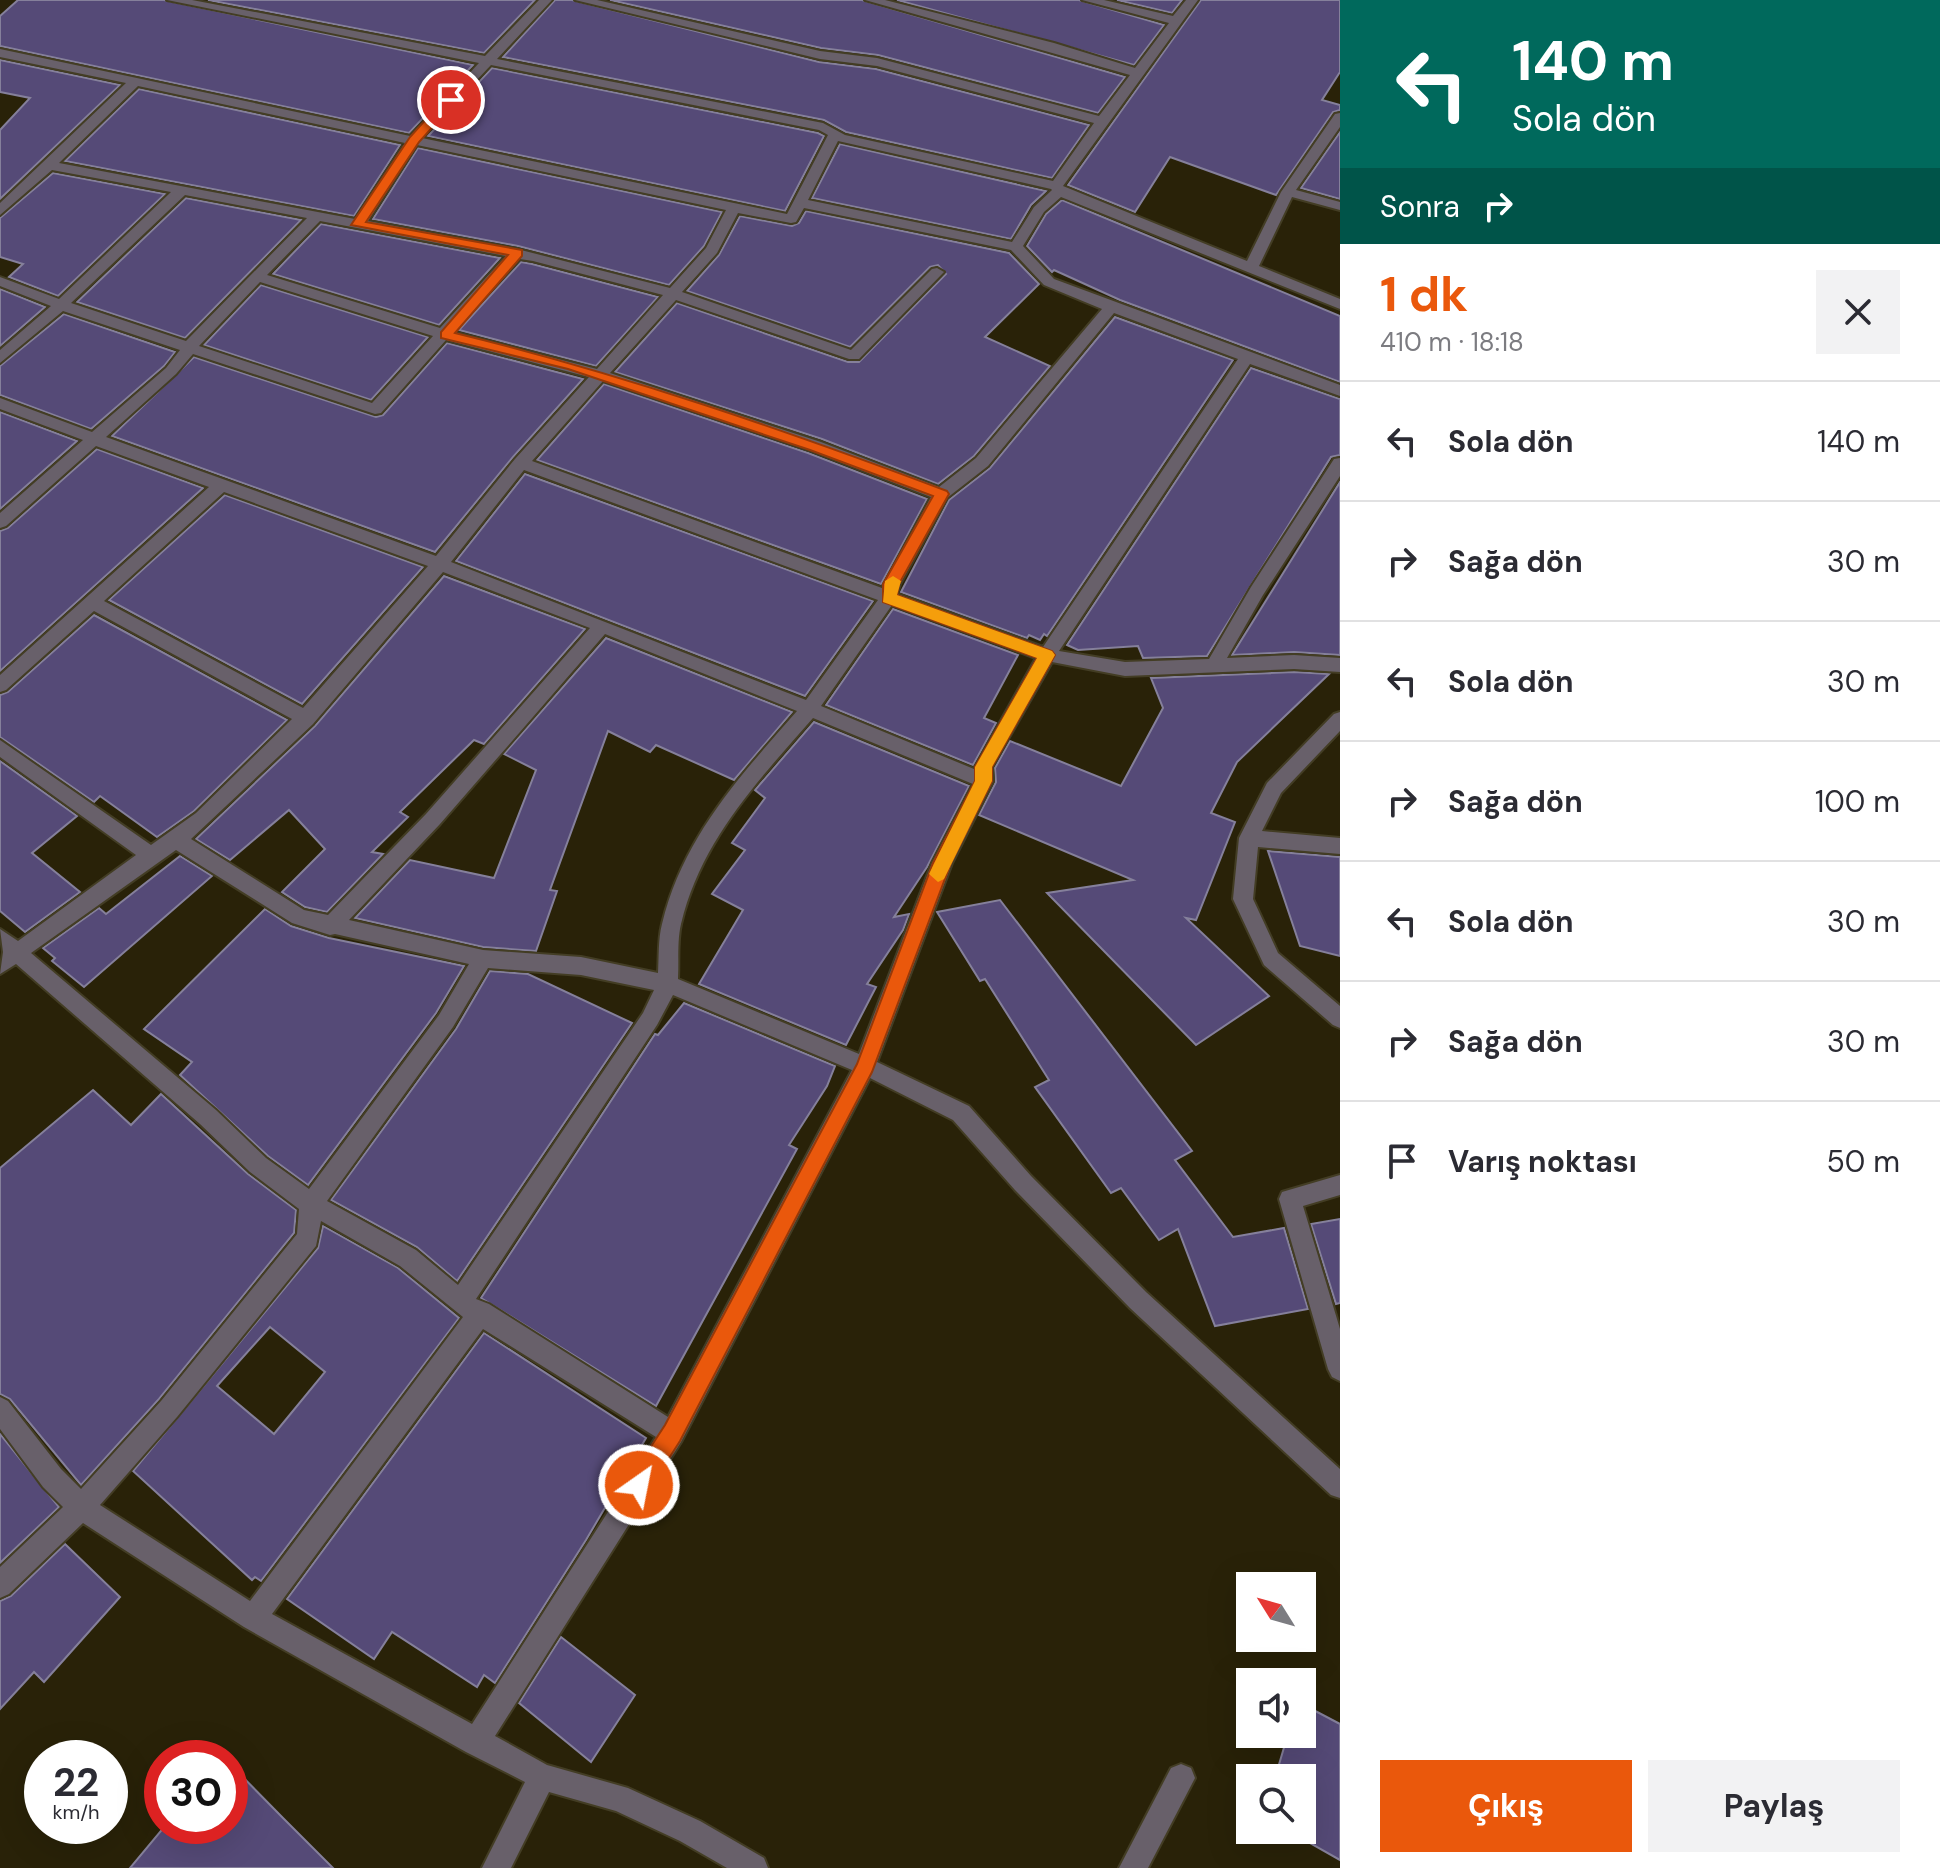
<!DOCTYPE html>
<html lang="tr">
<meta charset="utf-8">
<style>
body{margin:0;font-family:"DM Sans",sans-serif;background:#f2f2f3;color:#2b2b33;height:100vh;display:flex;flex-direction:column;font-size:30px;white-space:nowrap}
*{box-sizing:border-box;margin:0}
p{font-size:26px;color:#7c7c81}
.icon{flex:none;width:44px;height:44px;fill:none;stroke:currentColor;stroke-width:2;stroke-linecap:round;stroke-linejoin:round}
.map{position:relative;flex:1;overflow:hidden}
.details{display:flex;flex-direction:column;background:#fff;width:600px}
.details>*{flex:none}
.hud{background:#00695c;color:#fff;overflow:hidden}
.needle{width:52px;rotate:307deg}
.fabs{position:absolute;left:1236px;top:1572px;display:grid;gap:16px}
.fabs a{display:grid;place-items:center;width:80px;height:80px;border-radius:0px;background:#fff;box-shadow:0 8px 32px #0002;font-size:40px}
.speed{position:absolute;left:24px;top:1740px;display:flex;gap:16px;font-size:40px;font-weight:700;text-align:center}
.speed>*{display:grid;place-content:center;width:104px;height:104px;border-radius:50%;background:#fff;box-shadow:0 8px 32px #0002;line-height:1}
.speed small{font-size:20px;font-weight:400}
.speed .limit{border:12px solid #d22;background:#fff;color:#111}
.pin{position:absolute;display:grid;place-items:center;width:68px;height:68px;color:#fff;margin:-34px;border:4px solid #fff;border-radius:50%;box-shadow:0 2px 8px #0007}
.me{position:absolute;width:88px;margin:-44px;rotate:33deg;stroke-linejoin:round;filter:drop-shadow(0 0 6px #0008)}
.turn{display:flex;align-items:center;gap:28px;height:168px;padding:0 40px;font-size:36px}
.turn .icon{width:104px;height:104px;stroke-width:2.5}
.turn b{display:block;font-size:56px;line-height:68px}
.then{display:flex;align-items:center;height:76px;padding:0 40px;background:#0003;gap:16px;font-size:30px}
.round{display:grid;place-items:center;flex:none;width:84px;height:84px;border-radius:0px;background:#f2f2f3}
.overview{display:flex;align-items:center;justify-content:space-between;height:136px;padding:0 40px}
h1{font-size:48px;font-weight:700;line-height:60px;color:#ea580c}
.primary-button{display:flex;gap:16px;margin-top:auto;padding:16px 40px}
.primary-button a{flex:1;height:92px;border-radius:0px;background:#ea580c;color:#fff;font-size:32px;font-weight:700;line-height:92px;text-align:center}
.primary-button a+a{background:#f2f2f3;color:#2b2b33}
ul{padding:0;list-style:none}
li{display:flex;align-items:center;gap:24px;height:120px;padding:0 40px;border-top:2px solid #e1e1e2}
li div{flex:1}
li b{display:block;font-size:30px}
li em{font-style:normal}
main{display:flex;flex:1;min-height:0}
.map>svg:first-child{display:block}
.building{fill:#554a77;stroke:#85809b;stroke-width:2;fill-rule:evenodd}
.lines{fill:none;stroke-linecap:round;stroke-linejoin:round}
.minor-casing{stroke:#433d24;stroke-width:4}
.minor{fill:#68606a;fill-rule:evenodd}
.route{fill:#ea580c;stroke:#983908;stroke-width:2}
.slow{fill:#f59e0b}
</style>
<main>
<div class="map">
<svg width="1340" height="1868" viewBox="0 0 1340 1868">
<rect width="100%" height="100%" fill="#292208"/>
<g class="building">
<path d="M18 0H164L473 65 409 133 0 46V16Z"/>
<path d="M208 0H535L484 53Z"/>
<path d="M555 0H572L819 62 876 69 1089 125 1052 178 846 132 824 120 503 57Z"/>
<path d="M610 0H862L1125 77 1098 113 878 55 821 48Z"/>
<path d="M897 0H1079L1164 25 1134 65Z"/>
<path d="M1117 0H1182L1172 13Z"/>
<path d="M1201 0H1340V72L1322 100 1340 105V110L1333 112 1276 195 1170 157 1135 212 1068 185Z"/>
<path d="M0 60 120 85 0 199V130L30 98 0 92Z"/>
<path d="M492 68 818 133 824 136 785 211 428 136Z"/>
<path d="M139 89 400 145 354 216 65 161Z"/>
<path d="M1340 132V199L1301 188Z"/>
<path d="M840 144 1046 191 1031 205 1011 239 812 198Z"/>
<path d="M418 148 722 212 704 246 669 285 518 246 373 219Z"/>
<path d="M53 173 165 194 58 296 9 277 23 264 0 257V218Z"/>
<path d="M186 198 301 220 185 338 77 302Z"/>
<path d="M1062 200 1340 316V382L1120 300 1054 270 1052 272 1027 246 1046 214Z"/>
<path d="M806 211 1009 253 1039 284 985 337 1050 366 974 456 938 484 822 439 615 372 677 303 848 362H859L946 274 938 265 930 267 850 347 687 291 719 255 740 216 792 226 799 223Z"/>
<path d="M321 224 500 258 439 325 273 274Z"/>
<path d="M521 262 532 264 658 297 596 366 459 330Z"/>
<path d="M261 285 428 337 371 400 204 345Z"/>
<path d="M0 289 45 307 0 346Z"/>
<path d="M64 314 175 352 164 366 91 429 0 395V366Z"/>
<path d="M1115 317 1233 360 1047 636 1044 634 1040 640 1029 635 1027 638 901 592 949 500 990 468Z"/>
<path d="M447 343 583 379 513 457 435 552 112 436 194 357 376 417 383 415Z"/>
<path d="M1251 368 1340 399V455L1331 457 1207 656 1143 658 1138 646 1078 650 1067 645Z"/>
<path d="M604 384 808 453 927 499 881 584 537 460Z"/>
<path d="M0 412 77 441 0 509Z"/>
<path d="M97 449 203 488 0 671V531L8 528Z"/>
<path d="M525 474 873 601 805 696 456 561Z"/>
<path d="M1340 482V655L1294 652 1232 655Z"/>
<path d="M225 495 423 567 302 704 109 600Z"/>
<path d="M444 576 585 629 484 744 474 740 400 812 408 817 372 852 383 854 327 912 305 907 282 892 325 849 289 810 230 860 196 839 315 726Z"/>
<path d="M893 609 1018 655 984 718 996 723 973 765 826 705Z"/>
<path d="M94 615 287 720 194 811 157 837 100 796 94 802 0 737V695L8 692Z"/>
<path d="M606 638 792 712 734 780 656 745 650 752 608 731 550 890 557 891 536 951 483 947 355 918 410 860 494 878 536 770 504 754Z"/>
<path d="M1294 672 1329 674 1237 762 1211 813 1235 822 1196 920 1186 918 1269 996 1196 1045 1047 893 1133 880 979 815 996 782 995 768 1010 741 1121 786 1163 708 1151 678Z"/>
<path d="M814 722 969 786 927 867 894 917 909 914 903 930 867 984 876 987 846 1045 699 984 743 910 712 894 745 850 732 843 765 798 755 790Z"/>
<path d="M0 761 77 816 32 853 80 892 25 932 0 911Z"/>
<path d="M1268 851 1340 857V956L1300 946Z"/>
<path d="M180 856 212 876 84 987 52 961 55 958 43 948 99 908 106 914Z"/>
<path d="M1000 900 1192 1151 1175 1160 1233 1237 1284 1228 1308 1309 1215 1326 1178 1229 1159 1240 1121 1188 1111 1193 1035 1087 1049 1080 985 979 980 981 937 912Z"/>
<path d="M265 909 291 926 329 938 464 966 436 1013 308 1185 268 1156 180 1075 192 1062 144 1029Z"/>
<path d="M490 971 528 974 632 1023 457 1281 417 1247 331 1200 456 1029Z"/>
<path d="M684 1003 835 1066 827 1086 789 1145 797 1149 656 1406 481 1298 655 1034 658 1035Z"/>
<path d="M93 1090 131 1125 161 1094 248 1174 296 1210 294 1233 159 1399 81 1485 10 1399 0 1394V1168Z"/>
<path d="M1340 1219V1303L1336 1304 1311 1224Z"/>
<path d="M323 1226 398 1268 459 1318 261 1581 255 1577 252 1580 133 1471 318 1248ZM270 1327 325 1372 274 1434 217 1386Z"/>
<path d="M484 1333 646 1438 586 1540 495 1683 484 1675 477 1687 392 1632 374 1659 287 1599Z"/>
<path d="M0 1434 59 1507 0 1563Z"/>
<path d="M65 1544 120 1597 44 1682 34 1672 0 1709V1601L11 1596Z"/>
<path d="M561 1637 635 1695 591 1762 519 1703Z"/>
<path d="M1302 1704 1340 1724V1860L1287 1830H1302V1778H1275L1288 1734H1302Z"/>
<path d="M230 1764 283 1818 333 1868H130L165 1826H230Z"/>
</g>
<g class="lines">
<g class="minor-casing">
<g id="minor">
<path d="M167 0H192L485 56 539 0H552L497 59 823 123 845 135 1053 181 1094 123 877 66 820 59 575 0H597L820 51 877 58 1099 116 1130 75 865 0H885L1054 43 1135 68 1169 23 1082 0H1104L1173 16 1186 0H1198L1063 186 1247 261 1281 192 1335 114 1340 113V127L1296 190 1340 202V210L1292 197 1259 266 1340 299V309L1061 197 1044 212 1023 246 1054 279 1340 385V396L1250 364 1059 651 1125 662 1209 659 1251 587 1334 459 1340 458V476L1263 595 1227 658 1294 655 1340 658V672L1294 669 1125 676 1052 662 992 767 993 781 952 863 877 1062 969 1106 1031 1176 1146 1292 1340 1469V1498L1331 1495 1130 1308 1015 1190 953 1120 870 1078 681 1442 495 1736 547 1765 628 1788 700 1821 764 1858 768 1868H727L680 1841 616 1811 549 1792 511 1868H482L525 1782 466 1752 244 1627 83 1523 9 1594 0 1598V1567L63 1507 43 1487 0 1429V1397L8 1401 61 1469 81 1489 161 1401 297 1234 299 1209 250 1172 200 1124 16 964 0 974 3 952 0 929 18 941 136 855 0 757V740L151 845 196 813 292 719 94 611 6 690 0 692V675L209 487 96 446 6 526 0 528V513L83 440 0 409V398L92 432 166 368 180 350 63 311 0 363V350L51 306 0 286V277L59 299 171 192 52 170 0 215V203L126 83 0 57V49L410 136 479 63ZM491 65 819 130 828 135 787 214 422 138ZM138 86 405 143 355 219 59 163ZM838 141 1051 189 1052 190 1034 207 1012 242 808 200ZM417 145 726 210 706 248 670 288 517 249 368 221ZM185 195 307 218 186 341 71 303ZM804 208 1011 250 1044 285 1102 309 976 458 939 487 821 442 610 373 676 300 849 359H859L944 272 937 268 932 269 851 350 682 292 717 253 738 213 791 223 796 222ZM320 221 506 256 440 328 267 275ZM520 259 533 261 663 295 597 369 453 332ZM260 282 433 336 372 403 199 346ZM1114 313 1238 359 1043 647 897 594 900 584 947 498 988 466ZM446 340 589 377 515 459 436 556 106 437 176 374 193 354 375 414 381 413ZM603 381 809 450 931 497 882 588 532 461ZM524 470 878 600 806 700 451 562ZM224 492 428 566 303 708 104 601ZM443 572 590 628 426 814 328 915 304 910 191 839 313 724ZM892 605 1036 658 974 769 821 706ZM605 634 797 711C740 776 683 837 662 924 658 939 659 957 658 973L581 957 483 950 349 920 440 824ZM813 718 973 784 932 863 859 1054 678 979C679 961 677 941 681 924 701 840 758 781 813 718ZM176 850 292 923 330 935 335 934 469 964 439 1015 309 1189 266 1158 216 1110 31 953ZM488 968 581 975 654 990 643 1013 458 1285 416 1250 327 1201 453 1027ZM673 995 852 1070 668 1417 489 1304 476 1299 657 1025ZM321 1221 400 1266 463 1317 250 1601 100 1505 177 1417 316 1246ZM483 1329 656 1437 472 1724 272 1614Z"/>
<path d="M1340 712V731L1281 793 1262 831 1340 838V854L1258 847 1253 899 1278 953 1340 1006V1028L1333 1025 1264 965 1233 899 1239 838 1267 783 1334 714Z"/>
<path d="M1340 1175V1195L1303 1206 1340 1329V1381L1332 1377 1328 1369 1279 1199 1282 1192Z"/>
<path d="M1181 1764 1191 1768 1195 1778 1148 1868H1119L1171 1768Z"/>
</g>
</g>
<use href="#minor" class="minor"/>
</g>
<path class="route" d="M446 97 457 100 419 142 366 222 522 250V256L455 333C623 374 785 430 947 491L949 494 899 584 897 595 1052 651 1055 655 992 767V781L951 863 872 1072 680 1441 647 1493 639 1496 631 1493 628 1485 631 1477 665 1425 857 1064 933 863 975 781V767L1037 658 883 602V584L933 496 810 450 568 369 441 338V332L508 255 351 225 410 137Z"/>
<path class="slow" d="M893 576 901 581 897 595 1052 651 1055 655 992 767V781L944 879 938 882 929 874 975 781V767L1037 658 883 602 885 581Z"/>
</svg>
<div class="fabs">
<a><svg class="needle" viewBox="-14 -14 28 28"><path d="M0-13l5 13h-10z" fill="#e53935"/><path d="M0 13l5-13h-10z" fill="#7c7c81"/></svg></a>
<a><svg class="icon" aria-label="sound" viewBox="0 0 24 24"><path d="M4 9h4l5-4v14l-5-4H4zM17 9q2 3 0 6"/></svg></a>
<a><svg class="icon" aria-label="search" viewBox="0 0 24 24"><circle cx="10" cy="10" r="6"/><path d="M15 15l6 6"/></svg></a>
</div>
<div class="speed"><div>22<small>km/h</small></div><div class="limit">30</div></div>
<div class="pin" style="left:451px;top:100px;background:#d93025"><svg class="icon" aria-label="arrive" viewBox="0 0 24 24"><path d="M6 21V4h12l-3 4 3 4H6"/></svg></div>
<svg class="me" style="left:639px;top:1485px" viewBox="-20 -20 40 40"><circle r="17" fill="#ea580c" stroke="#fff" stroke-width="3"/><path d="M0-11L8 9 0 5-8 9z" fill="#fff"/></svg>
</div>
<section class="details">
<div class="hud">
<div class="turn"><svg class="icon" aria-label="left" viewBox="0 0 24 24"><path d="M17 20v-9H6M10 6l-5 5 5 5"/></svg><div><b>140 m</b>Sola dön</div></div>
<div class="then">Sonra<svg class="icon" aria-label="right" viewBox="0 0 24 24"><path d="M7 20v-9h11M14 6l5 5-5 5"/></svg></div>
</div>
<div class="overview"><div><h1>1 dk</h1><p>410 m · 18:18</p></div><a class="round"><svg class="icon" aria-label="close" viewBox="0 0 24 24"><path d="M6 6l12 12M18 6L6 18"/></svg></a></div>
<ul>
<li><svg class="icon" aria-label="left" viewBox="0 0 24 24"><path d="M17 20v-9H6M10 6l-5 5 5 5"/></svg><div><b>Sola dön</b></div><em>140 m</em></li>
<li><svg class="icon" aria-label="right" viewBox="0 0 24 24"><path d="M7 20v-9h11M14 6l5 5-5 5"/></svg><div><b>Sağa dön</b></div><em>30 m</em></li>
<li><svg class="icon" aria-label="left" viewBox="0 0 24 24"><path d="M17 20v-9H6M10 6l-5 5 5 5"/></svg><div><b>Sola dön</b></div><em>30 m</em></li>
<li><svg class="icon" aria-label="right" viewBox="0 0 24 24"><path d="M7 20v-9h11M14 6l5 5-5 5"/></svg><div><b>Sağa dön</b></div><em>100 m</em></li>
<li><svg class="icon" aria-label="left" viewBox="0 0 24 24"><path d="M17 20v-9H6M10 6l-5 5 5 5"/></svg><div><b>Sola dön</b></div><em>30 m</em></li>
<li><svg class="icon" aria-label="right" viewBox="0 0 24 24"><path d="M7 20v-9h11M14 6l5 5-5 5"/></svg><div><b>Sağa dön</b></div><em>30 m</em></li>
<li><svg class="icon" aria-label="arrive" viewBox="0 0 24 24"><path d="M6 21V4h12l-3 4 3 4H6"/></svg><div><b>Varış noktası</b></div><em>50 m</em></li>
</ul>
<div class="primary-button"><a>Çıkış</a><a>Paylaş</a></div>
</section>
</main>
